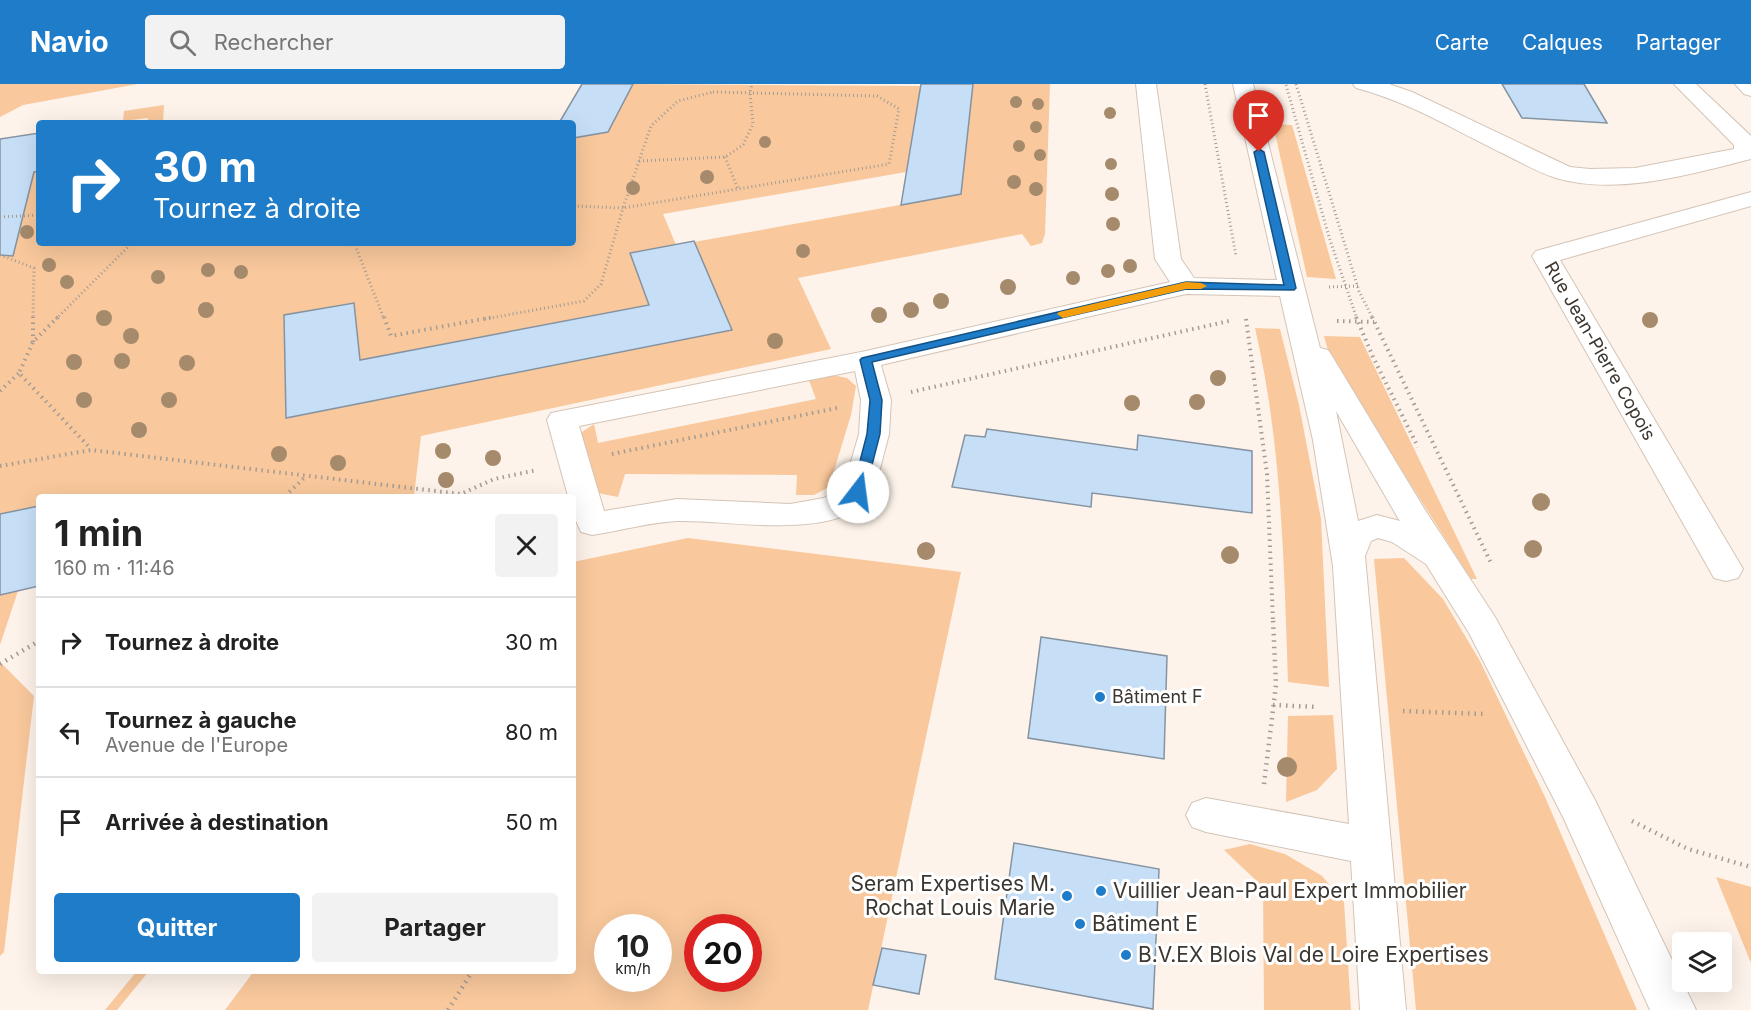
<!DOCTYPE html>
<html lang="fr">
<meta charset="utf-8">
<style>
body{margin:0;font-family:Inter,sans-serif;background:#f2f2f2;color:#222;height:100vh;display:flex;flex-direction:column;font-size:22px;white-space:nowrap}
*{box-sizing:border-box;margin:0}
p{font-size:20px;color:#767676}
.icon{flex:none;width:33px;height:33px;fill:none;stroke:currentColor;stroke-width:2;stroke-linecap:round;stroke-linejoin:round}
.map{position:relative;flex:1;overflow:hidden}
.drawer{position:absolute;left:36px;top:410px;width:540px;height:480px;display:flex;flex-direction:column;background:#fff;border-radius:6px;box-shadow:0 6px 24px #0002}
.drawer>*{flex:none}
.banner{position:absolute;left:36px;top:36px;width:540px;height:126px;border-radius:6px;box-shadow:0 6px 24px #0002;background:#1e7cc9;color:#fff;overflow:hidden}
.fabs{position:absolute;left:1672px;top:848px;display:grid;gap:12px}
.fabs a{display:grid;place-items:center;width:60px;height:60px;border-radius:6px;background:#fff;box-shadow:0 6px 24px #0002;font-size:30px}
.speed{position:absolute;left:594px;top:830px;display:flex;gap:12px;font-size:30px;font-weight:700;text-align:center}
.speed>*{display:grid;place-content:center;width:78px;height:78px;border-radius:50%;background:#fff;box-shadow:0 6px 24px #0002;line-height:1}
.speed small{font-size:15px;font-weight:400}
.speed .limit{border:9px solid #d22;background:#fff;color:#111}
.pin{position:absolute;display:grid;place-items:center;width:51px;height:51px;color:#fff;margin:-62px -26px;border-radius:50% 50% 50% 0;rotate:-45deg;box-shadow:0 0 6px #0007}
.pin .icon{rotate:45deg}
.me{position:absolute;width:66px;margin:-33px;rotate:15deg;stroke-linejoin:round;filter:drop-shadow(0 0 4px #0008)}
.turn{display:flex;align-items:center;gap:21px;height:126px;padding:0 18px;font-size:27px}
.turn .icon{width:78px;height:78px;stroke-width:2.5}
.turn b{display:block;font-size:42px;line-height:51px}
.round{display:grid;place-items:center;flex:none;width:63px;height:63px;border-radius:6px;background:#f2f2f2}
.summary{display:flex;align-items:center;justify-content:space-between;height:102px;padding:0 18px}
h1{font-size:36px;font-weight:700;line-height:45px}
.action{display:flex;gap:12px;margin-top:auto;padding:12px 18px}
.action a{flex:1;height:69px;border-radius:6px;background:#1e7cc9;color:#fff;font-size:24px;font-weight:700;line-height:69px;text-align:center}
.action a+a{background:#f2f2f2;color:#222}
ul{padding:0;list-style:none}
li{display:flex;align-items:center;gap:18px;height:90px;padding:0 18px;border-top:2px solid #e0e0e0}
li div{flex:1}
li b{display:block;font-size:22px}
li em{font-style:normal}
header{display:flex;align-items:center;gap:36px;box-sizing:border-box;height:84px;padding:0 30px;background:#1e7cc9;color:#fff}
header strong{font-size:28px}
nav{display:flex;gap:33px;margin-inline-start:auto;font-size:21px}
.search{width:420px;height:54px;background:#f2f2f2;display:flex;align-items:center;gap:15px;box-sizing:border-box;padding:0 21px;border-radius:6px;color:#767676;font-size:22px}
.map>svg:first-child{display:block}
.green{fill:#f9c89c;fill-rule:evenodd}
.building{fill:#c6dff7;stroke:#8593a1;stroke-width:1.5}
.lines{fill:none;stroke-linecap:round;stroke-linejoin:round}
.minor-casing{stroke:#d4c4b7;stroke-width:2}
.path-far2{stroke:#a49c94;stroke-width:3;stroke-dasharray:1 3;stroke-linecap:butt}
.path-far1{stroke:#a49c94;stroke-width:4;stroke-dasharray:1.5 4.5;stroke-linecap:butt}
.path{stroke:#a49c94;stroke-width:4.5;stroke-dasharray:1.5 5;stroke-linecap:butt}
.minor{fill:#fff;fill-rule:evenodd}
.tree{fill:#a68a6c}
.route{fill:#1e7cc9;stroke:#145183;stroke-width:1.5}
.slow{fill:#f59e0b}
.poi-dot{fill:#1e7cc9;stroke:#fff;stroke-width:2}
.labels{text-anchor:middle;stroke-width:6;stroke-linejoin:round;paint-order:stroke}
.street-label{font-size:18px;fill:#3c3630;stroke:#fff}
.poi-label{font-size:18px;fill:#3c3630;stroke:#fff;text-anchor:start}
.near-poi-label{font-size:21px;fill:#3c3630;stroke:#fff;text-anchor:start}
</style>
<header>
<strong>Navio</strong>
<div class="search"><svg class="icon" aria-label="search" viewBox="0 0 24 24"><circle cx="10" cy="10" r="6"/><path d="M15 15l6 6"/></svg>Rechercher</div>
<nav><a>Carte</a><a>Calques</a><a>Partager</a></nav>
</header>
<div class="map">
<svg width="1751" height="926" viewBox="0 0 1751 926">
<rect width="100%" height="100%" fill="#fdf3ea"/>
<g class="green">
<path d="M0 0H138L23 21 0 33Z"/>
<path d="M633 0 921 2 906 88 663 130 676 161 630 169 649 221 360 276 354 219 284 231 286 333 731 246 694 158 961 110 973 0H1050L1045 150 1042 159 1031 162 1022 150 798 194 831 265 421 352 414 412H39V502L18 507 0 561V114L29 109 34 88 39 87V159H573V54L608 48Z"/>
<path d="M164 21 163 39H147L148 34 123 37 124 27Z"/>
<path d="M1273 40 1292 41 1336 195 1307 193Z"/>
<path d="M1255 244 1280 245 1299 321 1321 435 1329 603 1288 598C1284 480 1282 360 1255 244Z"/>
<path d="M1324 252 1360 253 1477 495H1471L1330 274Z"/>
<path d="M827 290 847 294 856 302 851 331 829 403 814 411H796L797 391 625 390 618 413 598 409 579 350 594 340 598 359 816 315 808 294Z"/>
<path d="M688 454 961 488 868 926H225L254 887 573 886V478ZM608 843H658V894H608ZM698 843H748V894H698Z"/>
<path d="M1404 474 1443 515 1480 577 1545 713 1637 926H1416L1374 475Z"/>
<path d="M0 578 34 612 4 868 0 872Z"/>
<path d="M1333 631 1337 685 1317 706 1286 718 1288 632Z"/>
<path d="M1250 760 1285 770 1322 792 1344 818 1351 926H1264L1263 803 1224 766Z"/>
<path d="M1716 793 1751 803V879Z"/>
<path d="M137 887H149L117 926H105Z"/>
</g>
<g class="building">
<path d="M582 0H633L608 48 573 54V39H559Z"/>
<path d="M921 0H973L961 110 901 121Z"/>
<path d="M1502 0H1584L1607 39 1522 34Z"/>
<path d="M39 49V87L34 88 13 172 0 171V55Z"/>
<path d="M694 157 732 246 286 334 284 231 354 219 360 276 649 221 630 169Z"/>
<path d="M987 345 1137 366 1138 351 1252 367V429L1092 409 1091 423 952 403 965 351 985 353Z"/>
<path d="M39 422V502L0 511V430Z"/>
<path d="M1041 553 1167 572 1164 675 1028 654Z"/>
<path d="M1014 759 1159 785 1153 925 995 895Z"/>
<path d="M882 864 926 871 919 910 873 901Z"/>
</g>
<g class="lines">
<g class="minor-casing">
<g id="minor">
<path d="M1136 0H1156L1181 175 1194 194 1277 196 1233 0H1253L1320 264 1328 266 1332 272 1425 426 1495 533 1595 716 1696 926H1650L1564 735 1469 549 1426 480 1392 458 1378 454 1371 457 1365 472 1406 926H1360L1351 777 1206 748 1192 743 1186 731 1192 719 1206 714 1349 740 1333 482 1313 356 1280 212 1186 210 881 281 891 316 889 350 874 408C843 460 728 435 678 437 650 438 620 447 592 451L581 448 573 430V412H568L547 336 551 329 866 267 1170 198 1155 175ZM855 287 861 316 859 350 844 402 824 414 790 420 677 415 604 427 579 342ZM1336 327 1398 434 1400 437 1377 431 1358 437Z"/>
<path d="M1353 0H1389L1412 8 1570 83 1590 85 1635 84 1734 65V61L1674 0H1696L1751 52V75C1691 90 1618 112 1556 94 1539 89 1522 79 1506 71 1456 47 1410 18 1356 4Z"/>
<path d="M1735 0H1751V12L1744 10Z"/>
<path d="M1751 108V122L1560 176 1743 485 1738 494 1726 497 1714 494 1532 172 1536 167Z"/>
</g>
</g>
<g class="path-far2">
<path d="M1205 0 1236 172"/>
<path d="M1296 0 1359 207 1373 235"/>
<path d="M1286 1 1329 153 1357 235"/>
<path d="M713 8 877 12 899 25 889 80 623 124 651 42 678 17Z"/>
<path d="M725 73 738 105"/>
<path d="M639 77 725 73 743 61 753 40 750 9 752 0"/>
<path d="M0 133 39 131"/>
<path d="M307 159 355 161"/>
<path d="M355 161 384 235"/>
<path d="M0 171 34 184 33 235"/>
<path d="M1329 203 1358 202"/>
<path d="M56 235 132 159"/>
<path d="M485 235 584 217 601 200 623 124 573 122"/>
</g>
<g class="path-far1">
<path d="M58 233 33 258 19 289 91 365"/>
<path d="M384 233 391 252 494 233"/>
<path d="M1356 233 1373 273 1418 363"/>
<path d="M1372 233 1491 479"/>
<path d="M1246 235 1267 390 1273 537"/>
<path d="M1337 237 1374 238"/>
<path d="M33 258V233"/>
<path d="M0 307 19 289"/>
<path d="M911 308 1229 237"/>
<path d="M612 370 837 324"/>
<path d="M0 382 91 366 461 410 494 395 537 386"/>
<path d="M285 412 304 394"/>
</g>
<g class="path">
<path d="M0 580 39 557"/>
<path d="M1273 621 1317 623"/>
<path d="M1403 627 1485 630"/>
<path d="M1264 700 1276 601 1273 535"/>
<path d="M1632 737 1688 765 1751 783"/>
<path d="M448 926 473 886"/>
</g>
<use href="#minor" class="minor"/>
</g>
<g class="tree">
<circle cx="1016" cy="18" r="6"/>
<circle cx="1038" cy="20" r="6"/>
<circle cx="1110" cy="29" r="6"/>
<circle cx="1036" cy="43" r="6"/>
<circle cx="765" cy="58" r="6"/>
<circle cx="1019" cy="62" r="6"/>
<circle cx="1040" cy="71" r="6"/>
<circle cx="1111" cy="80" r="6"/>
<circle cx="707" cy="93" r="7"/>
<circle cx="1014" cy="98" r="7"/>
<circle cx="633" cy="104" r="7"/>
<circle cx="1036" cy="105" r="7"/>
<circle cx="1112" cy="110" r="7"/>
<circle cx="1113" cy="140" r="7"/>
<circle cx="27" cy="148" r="7"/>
<circle cx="803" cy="167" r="7"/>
<circle cx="49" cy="181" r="7"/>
<circle cx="1130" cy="182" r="7"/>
<circle cx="208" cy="186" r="7"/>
<circle cx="1108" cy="187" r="7"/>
<circle cx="241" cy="188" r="7"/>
<circle cx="158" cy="193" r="7"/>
<circle cx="1073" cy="194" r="7"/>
<circle cx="67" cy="198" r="7"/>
<circle cx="1008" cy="203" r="8"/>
<circle cx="941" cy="217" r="8"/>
<circle cx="206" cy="226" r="8"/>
<circle cx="911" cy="226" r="8"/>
<circle cx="879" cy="231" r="8"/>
<circle cx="104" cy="234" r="8"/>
<circle cx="1650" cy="236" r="8"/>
<circle cx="131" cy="252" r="8"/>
<circle cx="775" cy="257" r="8"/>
<circle cx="122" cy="277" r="8"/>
<circle cx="74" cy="278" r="8"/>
<circle cx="187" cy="279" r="8"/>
<circle cx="1218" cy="294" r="8"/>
<circle cx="84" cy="316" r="8"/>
<circle cx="169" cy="316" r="8"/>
<circle cx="1197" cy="318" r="8"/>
<circle cx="1132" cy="319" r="8"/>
<circle cx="139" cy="346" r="8"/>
<circle cx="443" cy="367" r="8"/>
<circle cx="279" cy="370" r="8"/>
<circle cx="493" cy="374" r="8"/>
<circle cx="338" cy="379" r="8"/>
<circle cx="446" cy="396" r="8"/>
<circle cx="1541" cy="418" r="9"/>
<circle cx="1533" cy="465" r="9"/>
<circle cx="926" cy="467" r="9"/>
<circle cx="1230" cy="471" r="9"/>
<circle cx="1287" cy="683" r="10"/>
</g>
<path class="route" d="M1259 65 1264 68 1296 204 1294 206 1186 205 872 278 882 316 880 350 865 408 863 411H854L852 408 867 350 870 316 860 276 862 274 1186 198 1284 201 1254 68Z"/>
<path class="slow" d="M1186 198 1201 199 1207 202 1201 205H1186L1063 234 1057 230 1059 228Z"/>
<g class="poi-dot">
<circle cx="1100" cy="613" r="6"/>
<circle cx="1101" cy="807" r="6"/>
<circle cx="1067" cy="812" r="6"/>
<circle cx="1080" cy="840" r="6"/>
<circle cx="1126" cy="871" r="6"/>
</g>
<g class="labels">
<g class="street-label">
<text transform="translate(1600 267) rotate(60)" y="6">Rue Jean-Pierre Copois</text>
</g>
<g class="poi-label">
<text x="1112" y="619">Bâtiment F</text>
</g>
<g class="near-poi-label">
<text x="1055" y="807" text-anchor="end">Seram Expertises M.<tspan x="1055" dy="24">Rochat Louis Marie</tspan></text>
<text x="1113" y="814">Vuillier Jean-Paul Expert Immobilier</text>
<text x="1092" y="847">Bâtiment E</text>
<text x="1138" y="878">B.V.EX Blois Val de Loire Expertises</text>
</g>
</g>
</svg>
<div class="fabs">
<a><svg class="icon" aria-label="layers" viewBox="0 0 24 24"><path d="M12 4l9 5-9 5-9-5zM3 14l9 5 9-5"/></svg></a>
</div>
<div class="speed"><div>10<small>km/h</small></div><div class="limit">20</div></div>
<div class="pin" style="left:1259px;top:68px;background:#d93025"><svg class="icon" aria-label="arrive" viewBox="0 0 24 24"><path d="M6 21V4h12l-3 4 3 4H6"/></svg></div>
<svg class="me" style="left:858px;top:408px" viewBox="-20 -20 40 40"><circle r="19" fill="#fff"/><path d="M0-13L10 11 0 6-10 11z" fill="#1e7cc9"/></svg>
<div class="banner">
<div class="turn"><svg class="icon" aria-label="right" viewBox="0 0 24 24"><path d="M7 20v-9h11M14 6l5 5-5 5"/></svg><div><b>30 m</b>Tournez à droite</div></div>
</div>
<section class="drawer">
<div class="summary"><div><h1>1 min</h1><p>160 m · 11:46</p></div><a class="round"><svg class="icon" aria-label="close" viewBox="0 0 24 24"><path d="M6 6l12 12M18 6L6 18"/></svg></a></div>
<ul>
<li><svg class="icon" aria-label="right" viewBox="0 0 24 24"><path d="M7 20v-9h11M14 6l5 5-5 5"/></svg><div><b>Tournez à droite</b></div><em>30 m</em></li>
<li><svg class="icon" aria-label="left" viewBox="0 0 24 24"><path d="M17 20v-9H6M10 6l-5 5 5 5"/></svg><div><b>Tournez à gauche</b><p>Avenue de l'Europe</p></div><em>80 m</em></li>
<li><svg class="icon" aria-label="arrive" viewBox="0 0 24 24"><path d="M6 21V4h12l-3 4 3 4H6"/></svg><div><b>Arrivée à destination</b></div><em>50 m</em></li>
</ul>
<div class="action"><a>Quitter</a><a>Partager</a></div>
</section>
</div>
